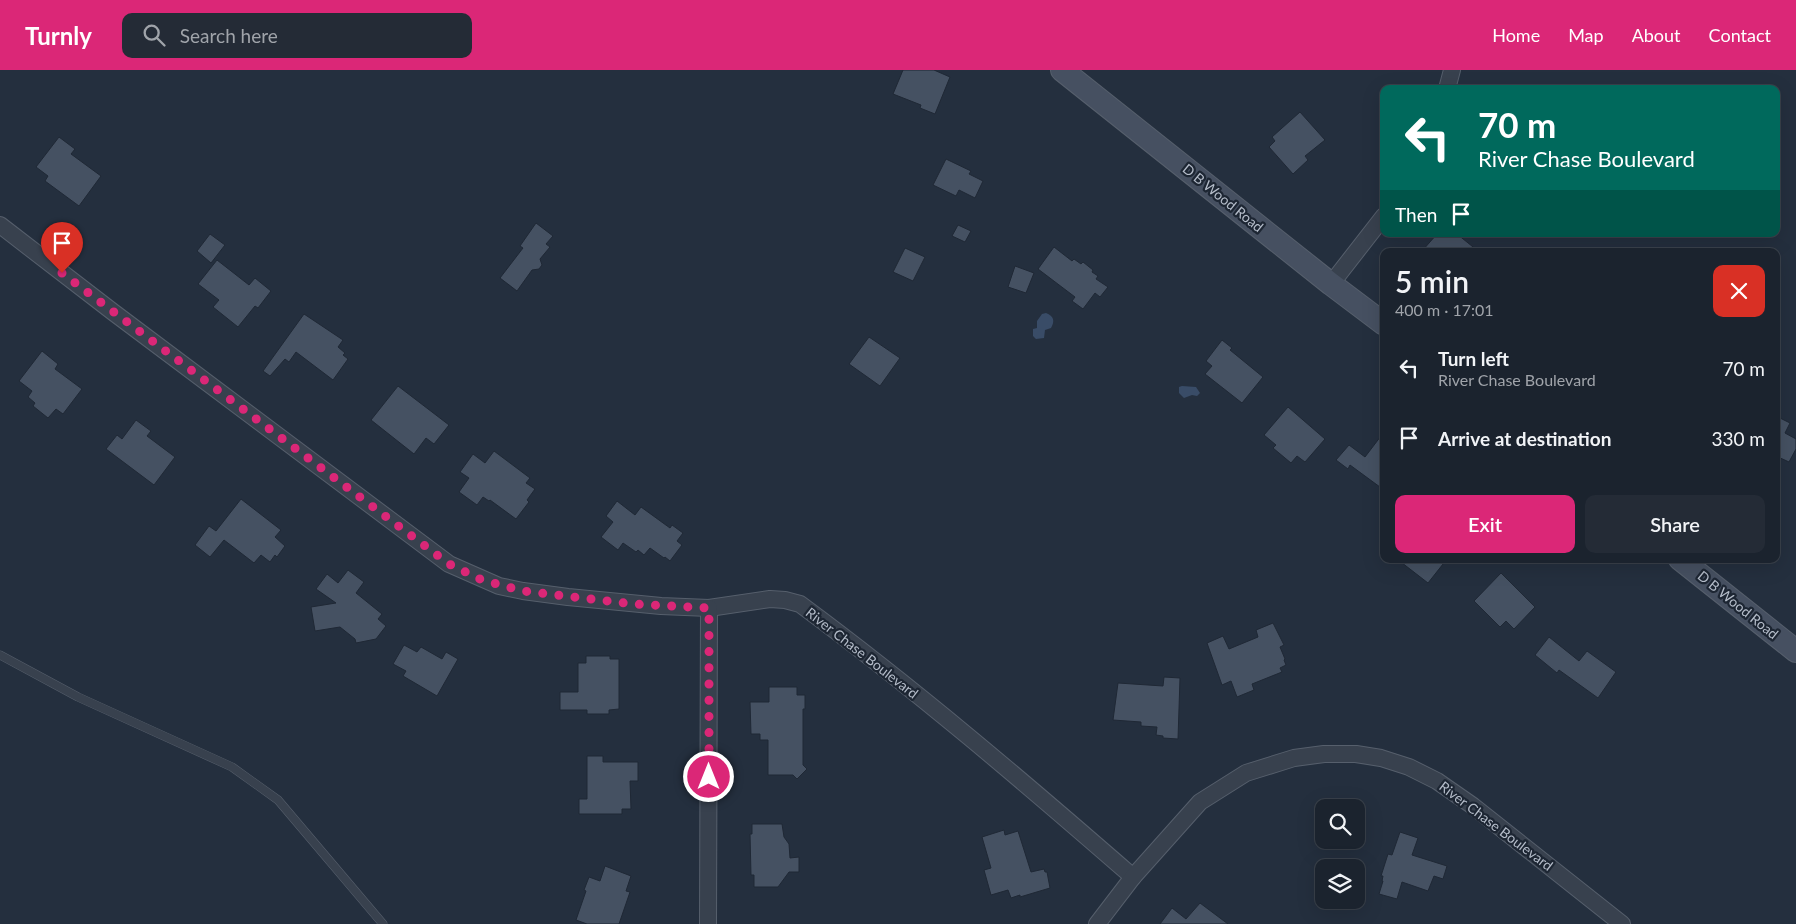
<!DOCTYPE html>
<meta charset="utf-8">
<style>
body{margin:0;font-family:Lato,sans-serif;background:#242b36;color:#f1f3f6;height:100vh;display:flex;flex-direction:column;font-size:19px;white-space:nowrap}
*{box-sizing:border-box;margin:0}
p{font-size:16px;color:#a0a4aa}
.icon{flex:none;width:28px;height:28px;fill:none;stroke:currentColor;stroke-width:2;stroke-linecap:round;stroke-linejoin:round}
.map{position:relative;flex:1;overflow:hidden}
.sheet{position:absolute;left:1380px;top:178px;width:400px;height:315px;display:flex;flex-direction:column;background:#1b232e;border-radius:10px;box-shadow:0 5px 20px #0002,0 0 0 1px #39404a}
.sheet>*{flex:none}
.banner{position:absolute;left:1380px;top:15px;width:400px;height:152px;border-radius:10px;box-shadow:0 5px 20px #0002,0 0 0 1px #39404a;background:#00695c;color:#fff;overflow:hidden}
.buttons{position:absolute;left:1315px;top:729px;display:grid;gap:10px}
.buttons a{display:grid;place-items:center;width:50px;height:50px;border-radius:10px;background:#1b232e;box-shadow:0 5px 20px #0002,0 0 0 1px #39404a;font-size:25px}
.pin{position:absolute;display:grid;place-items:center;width:42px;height:42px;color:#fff;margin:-51px -21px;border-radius:50% 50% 50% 0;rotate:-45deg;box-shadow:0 0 5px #0007}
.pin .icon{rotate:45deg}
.me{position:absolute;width:55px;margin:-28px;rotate:0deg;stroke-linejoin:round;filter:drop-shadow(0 0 4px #0008)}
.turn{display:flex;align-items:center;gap:18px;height:105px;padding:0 15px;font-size:22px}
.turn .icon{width:65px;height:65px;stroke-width:2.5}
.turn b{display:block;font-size:35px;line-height:42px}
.then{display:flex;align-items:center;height:48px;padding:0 15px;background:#0003;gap:10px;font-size:19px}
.round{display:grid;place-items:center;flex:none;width:52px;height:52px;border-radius:10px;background:#242b36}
.summary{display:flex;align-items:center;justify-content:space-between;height:85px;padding:0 15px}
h1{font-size:30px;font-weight:600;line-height:38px}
.button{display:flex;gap:10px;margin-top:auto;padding:10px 15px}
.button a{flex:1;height:58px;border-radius:10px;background:#db2777;color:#fff;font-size:20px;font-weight:600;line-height:58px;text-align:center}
.button a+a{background:#242b36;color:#f1f3f6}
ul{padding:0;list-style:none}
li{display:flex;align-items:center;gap:15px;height:70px;padding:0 15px}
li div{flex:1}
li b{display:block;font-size:19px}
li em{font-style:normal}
header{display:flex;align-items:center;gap:30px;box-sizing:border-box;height:70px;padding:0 25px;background:#db2777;color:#fff}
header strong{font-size:24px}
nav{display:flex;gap:28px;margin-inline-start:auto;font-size:18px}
.search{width:350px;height:45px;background:#242b36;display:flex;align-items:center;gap:12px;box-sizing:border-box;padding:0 18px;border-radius:10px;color:#a0a4aa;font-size:19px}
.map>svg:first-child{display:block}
.water{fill:#394c67}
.building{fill:#455162;stroke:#1f2835}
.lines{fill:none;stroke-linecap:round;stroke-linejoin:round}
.service-casing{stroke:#565f6c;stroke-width:9}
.minor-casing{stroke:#565f6c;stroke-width:18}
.secondary-casing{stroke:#565f6c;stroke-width:24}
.service{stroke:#38414e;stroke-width:8}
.minor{stroke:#38414e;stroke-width:16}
.secondary{stroke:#465061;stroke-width:22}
.route{stroke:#db2777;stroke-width:9;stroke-dasharray:0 16.2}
.labels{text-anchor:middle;stroke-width:4.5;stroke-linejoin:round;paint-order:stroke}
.street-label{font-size:14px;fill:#b4bcc9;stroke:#1d2633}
</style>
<header>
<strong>Turnly</strong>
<div class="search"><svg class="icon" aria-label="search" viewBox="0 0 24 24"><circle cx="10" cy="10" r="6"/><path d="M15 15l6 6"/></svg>Search here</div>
<nav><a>Home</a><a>Map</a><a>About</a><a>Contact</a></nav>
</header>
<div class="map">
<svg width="1796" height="854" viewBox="0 0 1796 854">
<rect width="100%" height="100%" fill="#242f3e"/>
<g class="water">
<path d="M1046 243C1054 246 1055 251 1051 258L1045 260 1044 268 1036 269 1033 266V259L1037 258V251L1042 244Z"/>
<path d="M1182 316 1196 317 1200 323 1197 326 1192 325 1184 328 1179 323V317Z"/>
</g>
<g class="building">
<path d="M903 0H934L950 7 935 44 920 38 921 35 893 24Z"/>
<path d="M1300 42 1325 70 1305 86 1308 90 1293 104 1269 77 1275 71 1272 67Z"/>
<path d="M59 67 75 79 71 84 101 106 79 136 45 111 48 106 36 97Z"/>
<path d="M946 89 971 101 969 104 983 111 975 128 959 120 956 126 933 115Z"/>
<path d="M536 153 553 166 546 174 550 177 540 189 542 195 539 199 532 200 517 221 500 208 523 178 520 176Z"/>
<path d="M958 155 971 161 965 172 952 166Z"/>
<path d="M210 164 225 175 211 193 197 181Z"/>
<path d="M1437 164H1457L1478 181H1422Z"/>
<path d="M1054 177 1072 191 1074 189 1081 194 1083 192 1093 200 1092 202 1098 206 1096 209 1108 217 1100 227 1095 223 1083 239 1072 231 1075 227 1038 199Z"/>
<path d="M905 178 925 187 913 211 893 202Z"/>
<path d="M217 190 249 215 255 208 271 221 258 238 255 236 238 257 213 237 219 230 198 214Z"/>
<path d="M1015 196 1034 203 1026 223 1008 217Z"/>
<path d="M304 244 343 270 338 277 345 283 343 285 348 289 333 310 296 282 289 292 285 289 270 306 263 301Z"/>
<path d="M869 267 900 288 880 316 849 294Z"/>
<path d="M1222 270 1232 278 1230 280 1263 307 1242 333 1205 304 1212 296 1206 291Z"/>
<path d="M42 281 58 294 55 299 82 319 63 344 56 339 48 348 33 336 35 333 28 327 32 321 19 311Z"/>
<path d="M398 316 449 355 434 374 426 368 414 384 371 350Z"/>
<path d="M1288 337 1325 369 1305 392 1297 386 1291 393 1273 378 1276 375 1264 365Z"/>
<path d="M1776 346 1790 353 1785 363 1796 369V379L1789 392 1776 386Z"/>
<path d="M136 350 151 361 147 366 175 387 154 415 106 379 117 365 122 369Z"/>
<path d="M1384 362V420L1350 395 1348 399 1336 390 1349 375 1365 387Z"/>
<path d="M494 381 530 408 526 413 535 419 527 430 529 432 516 449 490 430 489 431 483 427 477 435 459 422 469 408 460 402 473 384 485 393Z"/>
<path d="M241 429 281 460 275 467 285 476 277 487 275 485 270 492 261 485 254 493 224 470 210 487 195 475 209 456 216 461Z"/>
<path d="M617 431 635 445 641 437 670 458 672 455 683 463 677 471 682 475 670 491 665 487 664 488 650 478 644 485 638 480 636 482 623 473 618 480 601 467 613 452 606 446Z"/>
<path d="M1397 489H1447L1428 513Z"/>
<path d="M348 500 364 512 356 523 382 544 378 549 386 556 376 569 356 573 355 569 340 557 315 561 311 537 336 533 316 519 327 504 338 513Z"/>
<path d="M1501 503 1535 537 1514 559 1506 551 1500 557 1474 531Z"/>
<path d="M1273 553 1284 575 1280 577 1285 589 1284 590 1286 595 1280 598 1282 602 1252 614 1254 620 1237 627 1231 611 1222 615 1207 573 1223 566 1229 579 1258 567 1256 560Z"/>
<path d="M1549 567 1579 591 1587 581 1616 602 1598 628 1559 600 1557 603 1535 585Z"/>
<path d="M404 575 417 582 421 577 442 589 446 582 458 589 437 626 403 606 406 601 393 594Z"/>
<path d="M586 586H610V589H619V639L609 640V644H587V640H560V622H578V593H586Z"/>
<path d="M1164 607 1180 608 1178 669 1163 668V666L1156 665 1157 657 1141 656V652L1113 650 1118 613 1163 616Z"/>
<path d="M769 617H797V625H805V639H803V695L807 699 797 709 793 705H768V670H760V664H751L750 632H769Z"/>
<path d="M587 686H603V692H638V711H630L631 739H622V744H579V729H587Z"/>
<path d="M752 754H782L784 767 789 774 790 788 799 787V802H789L778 817H754V805H751L750 764H752Z"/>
<path d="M1004 760 1005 765 1018 761 1031 802 1044 799 1045 802H1047L1050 818 1020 827V825L1011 828 1008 820 991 825 984 800 991 798 982 767Z"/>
<path d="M1400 762 1418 768 1412 785 1447 796 1443 809 1434 806 1428 821 1402 812 1397 829 1379 824 1383 811H1382L1383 806H1381L1388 784 1392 785Z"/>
<path d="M605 796 631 806 626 821 630 822 619 854H587L576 850 586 821 584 820 589 807 600 811Z"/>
<path d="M1200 833 1228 854H1160L1172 838 1186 849Z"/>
</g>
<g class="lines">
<g class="service-casing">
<path id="service" d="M0 585 78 627 232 697 278 730 383 854"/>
</g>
<g class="minor-casing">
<g id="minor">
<path d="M1447 19 1452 0"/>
<path d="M0 155 113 242 449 494 499 516 523 521 568 527 661 536 709 538 770 529 785 530 800 534C915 619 1025 713 1133 807"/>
<path d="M1331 214 1384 146"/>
<path d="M708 854 709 538"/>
<path d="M1097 854 1133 807 1200 732 1246 703 1294 688 1324 684H1356L1381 688 1409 697 1437 711 1473 736 1622 854"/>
</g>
</g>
<g class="secondary-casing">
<g id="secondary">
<path d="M1062 0 1331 214 1384 254"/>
<path d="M1680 489 1796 581"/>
</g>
</g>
<use href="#service" class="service"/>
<use href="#minor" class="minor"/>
<use href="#secondary" class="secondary"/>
</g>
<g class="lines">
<path class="route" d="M62 203 449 494 482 510 523 521 633 534 709 538V707"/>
</g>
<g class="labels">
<g class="street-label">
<text transform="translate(1223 128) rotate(39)" y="5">D B Wood Road</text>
<text transform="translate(1738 535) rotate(39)" y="5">D B Wood Road</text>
<text transform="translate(862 583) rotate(38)" y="5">River Chase Boulevard</text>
<text transform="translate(1496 756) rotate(37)" y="5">River Chase Boulevard</text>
</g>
</g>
</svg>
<div class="buttons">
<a><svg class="icon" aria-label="search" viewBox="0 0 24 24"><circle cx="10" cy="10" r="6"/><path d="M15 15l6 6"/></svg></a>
<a><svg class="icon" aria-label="layers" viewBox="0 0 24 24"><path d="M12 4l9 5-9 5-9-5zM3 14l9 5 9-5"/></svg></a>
</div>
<div class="pin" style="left:62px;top:203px;background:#d93025"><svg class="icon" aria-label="arrive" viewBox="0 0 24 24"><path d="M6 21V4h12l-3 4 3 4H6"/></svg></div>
<svg class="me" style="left:709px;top:707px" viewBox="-20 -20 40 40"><circle r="17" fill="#db2777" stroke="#fff" stroke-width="3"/><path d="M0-11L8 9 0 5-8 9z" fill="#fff"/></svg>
<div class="banner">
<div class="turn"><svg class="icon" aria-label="left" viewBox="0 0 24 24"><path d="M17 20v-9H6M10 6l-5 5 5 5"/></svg><div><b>70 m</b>River Chase Boulevard</div></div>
<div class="then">Then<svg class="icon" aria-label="arrive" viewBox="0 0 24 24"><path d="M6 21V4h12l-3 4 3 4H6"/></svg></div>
</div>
<section class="sheet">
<div class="summary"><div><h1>5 min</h1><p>400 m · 17:01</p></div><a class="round" style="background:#d93025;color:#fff"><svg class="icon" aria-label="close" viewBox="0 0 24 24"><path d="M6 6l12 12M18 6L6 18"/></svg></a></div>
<ul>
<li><svg class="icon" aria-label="left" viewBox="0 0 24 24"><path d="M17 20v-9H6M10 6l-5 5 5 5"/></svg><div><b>Turn left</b><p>River Chase Boulevard</p></div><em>70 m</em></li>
<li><svg class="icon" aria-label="arrive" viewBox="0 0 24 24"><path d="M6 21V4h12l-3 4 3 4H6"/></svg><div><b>Arrive at destination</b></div><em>330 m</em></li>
</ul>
<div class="button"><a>Exit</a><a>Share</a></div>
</section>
</div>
